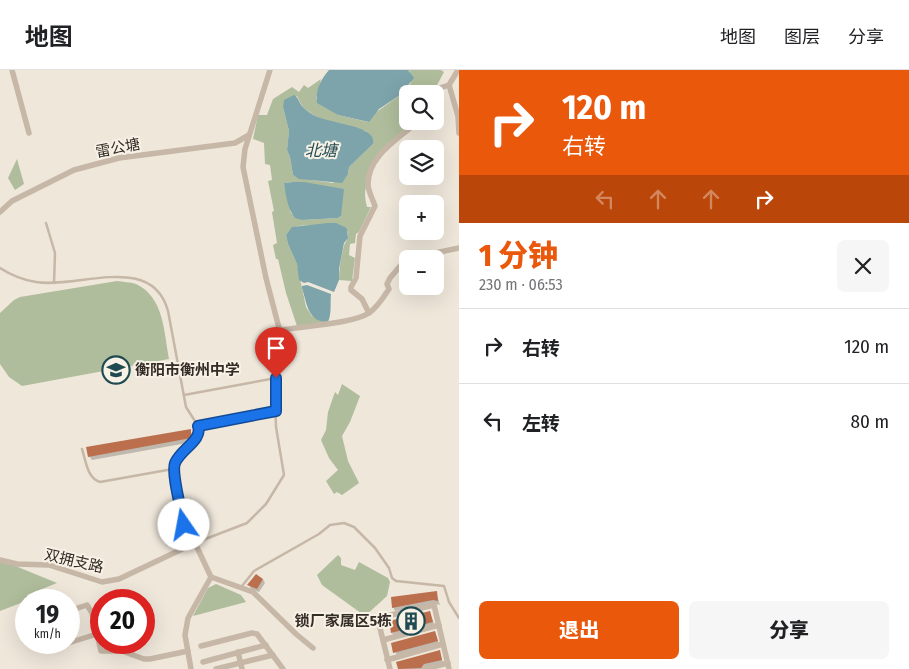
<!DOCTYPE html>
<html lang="zh">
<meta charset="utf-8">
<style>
body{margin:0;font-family:"Fira Sans Condensed","Noto Sans SC",sans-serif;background:#f6f6f6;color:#202124;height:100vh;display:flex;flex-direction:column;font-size:19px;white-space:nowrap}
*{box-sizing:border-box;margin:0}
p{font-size:16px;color:#757577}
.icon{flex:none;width:28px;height:28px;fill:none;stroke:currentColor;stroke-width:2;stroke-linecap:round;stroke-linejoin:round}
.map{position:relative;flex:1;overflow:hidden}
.side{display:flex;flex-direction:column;background:#fff;width:450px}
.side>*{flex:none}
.top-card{background:#ea580c;color:#fff;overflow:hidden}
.fabs{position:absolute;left:399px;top:15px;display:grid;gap:10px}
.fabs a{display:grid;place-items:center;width:45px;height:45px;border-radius:8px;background:#fff;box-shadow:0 5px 20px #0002;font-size:25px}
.speed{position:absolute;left:15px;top:519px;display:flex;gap:10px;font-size:25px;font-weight:700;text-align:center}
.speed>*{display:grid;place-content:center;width:65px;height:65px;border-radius:50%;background:#fff;box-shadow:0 5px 20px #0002;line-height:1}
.speed small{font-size:12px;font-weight:400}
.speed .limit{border:8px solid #d22;background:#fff;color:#111}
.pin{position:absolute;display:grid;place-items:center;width:42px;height:42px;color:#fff;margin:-51px -21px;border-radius:50% 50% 50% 0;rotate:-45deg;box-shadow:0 0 5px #0007}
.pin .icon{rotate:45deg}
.me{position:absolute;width:55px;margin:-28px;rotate:348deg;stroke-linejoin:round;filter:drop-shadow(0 0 4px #0008)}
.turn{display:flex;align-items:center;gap:18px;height:105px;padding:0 20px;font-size:22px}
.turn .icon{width:65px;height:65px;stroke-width:2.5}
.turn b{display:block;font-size:35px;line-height:42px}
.lanes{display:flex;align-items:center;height:48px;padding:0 20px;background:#0003;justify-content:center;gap:25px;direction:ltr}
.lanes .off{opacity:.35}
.round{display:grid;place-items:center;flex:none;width:52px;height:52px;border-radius:8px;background:#f6f6f6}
.overview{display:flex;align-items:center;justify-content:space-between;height:85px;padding:0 20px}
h1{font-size:30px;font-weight:800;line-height:38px;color:#ea580c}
.cta{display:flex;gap:10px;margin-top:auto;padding:10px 20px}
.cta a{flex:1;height:58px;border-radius:8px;background:#ea580c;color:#fff;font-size:20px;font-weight:800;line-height:58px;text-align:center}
.cta a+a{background:#f6f6f6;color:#202124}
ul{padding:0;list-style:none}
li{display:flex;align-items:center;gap:15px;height:75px;padding:0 20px;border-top:1px solid #e0e0e0}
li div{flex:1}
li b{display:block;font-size:19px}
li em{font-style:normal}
header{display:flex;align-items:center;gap:30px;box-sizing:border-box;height:70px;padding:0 25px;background:#fff;border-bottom:1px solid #e0e0e0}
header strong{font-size:24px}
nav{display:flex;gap:28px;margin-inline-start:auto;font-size:18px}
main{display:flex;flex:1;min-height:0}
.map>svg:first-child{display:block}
.green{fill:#afbd9c;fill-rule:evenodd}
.water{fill:#7ca4aa}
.shadow{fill:#0003}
.building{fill:#bb6f4c}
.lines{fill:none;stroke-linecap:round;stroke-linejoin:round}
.service{stroke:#c6b7a7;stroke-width:2.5}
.minor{stroke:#c6b7a7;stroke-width:5.5}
.route-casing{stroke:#114b97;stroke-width:12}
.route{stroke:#1a73e8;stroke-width:9}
.labels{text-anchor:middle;stroke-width:4;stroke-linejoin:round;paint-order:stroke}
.street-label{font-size:15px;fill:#332c27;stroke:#f7f1e6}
.poi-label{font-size:15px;font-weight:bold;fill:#332c27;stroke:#f7f1e6;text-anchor:start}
.water-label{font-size:16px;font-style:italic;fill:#204a51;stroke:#f7f1e6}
</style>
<header>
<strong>地图</strong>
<nav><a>地图</a><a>图层</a><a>分享</a></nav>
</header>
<main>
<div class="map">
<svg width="459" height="599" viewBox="0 0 459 599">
<rect width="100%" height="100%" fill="#efe7da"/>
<g class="green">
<path d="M408 0H441L444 2 436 17 430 24H408V51H412C394 73 372 78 367 110 365 122 364 125 367 137H371L359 162 356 164 355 173 350 174 349 185 355 188 352 211 339 210C339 199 341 187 344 176 345 172 348 170 348 165 348 150 326 154 316 155 301 157 296 152 286 165L288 174 297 194 306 237 312 246 325 252 297 256 286 223 278 189H276L273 175 277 173 272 142 274 141 268 111 272 110 270 95 265 94 264 73 253 69 258 45H267L273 29 292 17 299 22 304 15 308 18 321 9 316 29 338 45 368 52 375 43 400 25 411 13 410 2ZM297 26C299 30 301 34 303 37 315 50 349 57 366 61L373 74 349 97 348 104 333 113C322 111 301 110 293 105L290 87 287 80 289 61 283 37ZM293 112 341 146 338 148 302 150 291 143 284 113Z"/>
<path d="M17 89 24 114 15 120 8 108Z"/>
<path d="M117 211C123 212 130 212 136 214 164 227 164 262 169 289L22 316 9 307 0 294V243L14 230 20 227Z"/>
<path d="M342 314 360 326 350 352 342 366 348 391 359 413 342 425 337 422 334 424 326 411 338 400 329 388 321 370 326 360 328 342 335 322 338 325Z"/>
<path d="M338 485 341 488V495L355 500 359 492 388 508 390 512 387 526 365 546 322 515 317 505Z"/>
<path d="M0 491 13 495 57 513 27 525 28 530 26 531 0 541Z"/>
<path d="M216 514 241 525 246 532 193 546 208 518Z"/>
</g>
<g class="water">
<path d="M329 0H408L414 8 400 25 379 39 369 52 338 45 317 33C315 20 321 9 329 0Z"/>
<path d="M294 25C299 28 299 33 303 37 310 45 322 49 332 51 343 55 377 58 373 74L349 97 348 104 342 113 299 109 293 105 290 87 287 80 289 61 283 37 284 30Z"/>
<path d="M293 112H304L344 119 341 146 338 148 302 150 295 148C287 138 286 125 284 113Z"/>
<path d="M328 153H336L345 157 347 159 348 168 344 173 339 199V210L334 222 308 212 304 213 299 210 297 194 288 174 286 165 292 157Z"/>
<path d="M307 215 331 224C330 233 332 243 328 252 308 252 307 234 302 218V216Z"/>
</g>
<g class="shadow">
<path d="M190 360 192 364 193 372 92 390 89 386Z"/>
<path d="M263 509 265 513 259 522 251 519 249 515Z"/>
<path d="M436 522 440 535 436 534 395 541 393 537Z"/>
<path d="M430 542 435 557 395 568 392 563Z"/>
<path d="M435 562 440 576 398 588 392 574Z"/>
<path d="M439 581 444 595 431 599H399L398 593Z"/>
</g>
<g class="building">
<path d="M191 359V368L88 387 86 377Z"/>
<path d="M256 504 263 509 257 519 247 515Z"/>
<path d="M437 521 438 531 433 530 392 538 391 527Z"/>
<path d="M430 541 433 552 391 563 389 551Z"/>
<path d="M435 561 438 571 393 583 391 573Z"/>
<path d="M440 580 442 590 424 594 421 598 398 599 396 592Z"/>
</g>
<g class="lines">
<g class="service">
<path d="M46 153 55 183 54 213"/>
<path d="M0 198C11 205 23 210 36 212 78 219 152 182 168 241L186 337 200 359 199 366 181 382 173 399 185 455 195 473 247 453 266 434 284 405 276 357 275 326 280 268"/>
<path d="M184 325 276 308"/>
<path d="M199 356 276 341"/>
<path d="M82 379C86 391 87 408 100 412L173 399"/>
<path d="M242 516 254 501 319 464 330 455 344 453 354 457 375 478 389 498 392 508 396 511 444 516 449 532 459 548"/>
</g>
<g class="minor">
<path d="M12 0 29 63"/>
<path d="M270 0 245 79 243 97 266 208 279 258 282 260C303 256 352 254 369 243 378 237 383 228 389 219L387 214 390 208 406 189 459 178"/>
<path d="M449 15 458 46 459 63"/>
<path d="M433 24 437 19 449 15 458 0"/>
<path d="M0 142 12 131 74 100 119 88 235 73 249 65"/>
<path d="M369 243 362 229 351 220V217L356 208 360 166 375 136C373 130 368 121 368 114 368 86 397 70 415 54V51"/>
<path d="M0 490 17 494 49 495 102 512 119 509 195 473 211 507 188 548 185 565 191 599"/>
<path d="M211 507 253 522 296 564 313 578"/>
<path d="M69 541 87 535 92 543 101 581H122L144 589H150L188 581"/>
<path d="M383 570 439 555"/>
<path d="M201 576 252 563 257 564 283 599"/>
<path d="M49 579 97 564"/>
<path d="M238 582 242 599"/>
<path d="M387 590 443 574"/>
<path d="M203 592 266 575"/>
<path d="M216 599 273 585"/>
<path d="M390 599 379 554 387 546 434 535 449 599"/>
<path d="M425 599 448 593"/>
</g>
</g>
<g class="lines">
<g class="route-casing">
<path id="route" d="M184 455C182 442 171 403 175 393 181 379 203 370 198 356L276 341V308"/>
</g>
<use href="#route" class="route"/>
</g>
<defs>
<g id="school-ring" transform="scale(1.4375)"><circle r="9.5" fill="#f7f1e6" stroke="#204a51" stroke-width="1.5"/><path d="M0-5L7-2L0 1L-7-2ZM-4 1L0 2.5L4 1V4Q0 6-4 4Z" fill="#204a51"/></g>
<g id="building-ring" transform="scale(1.4375)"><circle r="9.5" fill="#f7f1e6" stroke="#204a51" stroke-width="1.5"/><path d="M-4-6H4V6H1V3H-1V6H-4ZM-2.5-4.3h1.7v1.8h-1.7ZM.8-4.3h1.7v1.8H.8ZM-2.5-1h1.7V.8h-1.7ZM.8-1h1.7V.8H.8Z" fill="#204a51"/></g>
</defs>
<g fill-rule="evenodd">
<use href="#school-ring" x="116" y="300"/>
<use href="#building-ring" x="411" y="551"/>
</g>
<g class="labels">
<g class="street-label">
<text transform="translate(118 78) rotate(-11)" y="5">雷公塘</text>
<text transform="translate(74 491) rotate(13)" y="5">双拥支路</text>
</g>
<g class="poi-label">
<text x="135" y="305">衡阳市衡州中学</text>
<text x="392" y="556" text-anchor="end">锁厂家属区5栋</text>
</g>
<g class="water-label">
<text x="321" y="86">北塘</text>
</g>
</g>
</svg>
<div class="fabs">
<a><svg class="icon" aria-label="search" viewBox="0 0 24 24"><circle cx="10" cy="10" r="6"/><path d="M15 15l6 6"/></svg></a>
<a><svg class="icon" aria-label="layers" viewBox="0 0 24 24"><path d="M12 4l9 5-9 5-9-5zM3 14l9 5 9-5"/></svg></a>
<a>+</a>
<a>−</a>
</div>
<div class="speed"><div>19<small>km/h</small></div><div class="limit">20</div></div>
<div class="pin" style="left:276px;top:308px;background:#d93025"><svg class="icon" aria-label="arrive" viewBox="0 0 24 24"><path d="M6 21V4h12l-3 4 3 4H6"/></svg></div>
<svg class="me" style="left:184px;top:455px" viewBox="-20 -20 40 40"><circle r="19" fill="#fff"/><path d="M0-13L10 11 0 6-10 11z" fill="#1a73e8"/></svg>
</div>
<section class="side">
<div class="top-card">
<div class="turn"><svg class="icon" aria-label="right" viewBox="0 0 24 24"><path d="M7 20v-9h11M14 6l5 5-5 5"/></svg><div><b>120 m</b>右转</div></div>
<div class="lanes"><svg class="icon off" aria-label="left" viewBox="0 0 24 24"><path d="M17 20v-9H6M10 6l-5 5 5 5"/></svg><svg class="icon off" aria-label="ahead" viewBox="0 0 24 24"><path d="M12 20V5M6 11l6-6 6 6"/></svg><svg class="icon off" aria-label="ahead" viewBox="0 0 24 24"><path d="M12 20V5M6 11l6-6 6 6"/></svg><svg class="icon" aria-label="right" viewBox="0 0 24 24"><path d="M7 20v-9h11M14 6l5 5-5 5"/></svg></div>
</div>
<div class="overview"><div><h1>1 分钟</h1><p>230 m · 06:53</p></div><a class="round"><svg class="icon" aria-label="close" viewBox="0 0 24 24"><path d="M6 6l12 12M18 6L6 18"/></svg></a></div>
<ul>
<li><svg class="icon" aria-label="right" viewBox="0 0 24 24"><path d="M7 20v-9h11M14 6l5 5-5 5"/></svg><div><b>右转</b></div><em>120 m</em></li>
<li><svg class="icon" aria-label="left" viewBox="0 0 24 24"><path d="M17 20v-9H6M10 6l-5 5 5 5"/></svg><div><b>左转</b></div><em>80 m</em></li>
</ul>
<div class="cta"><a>退出</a><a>分享</a></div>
</section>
</main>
